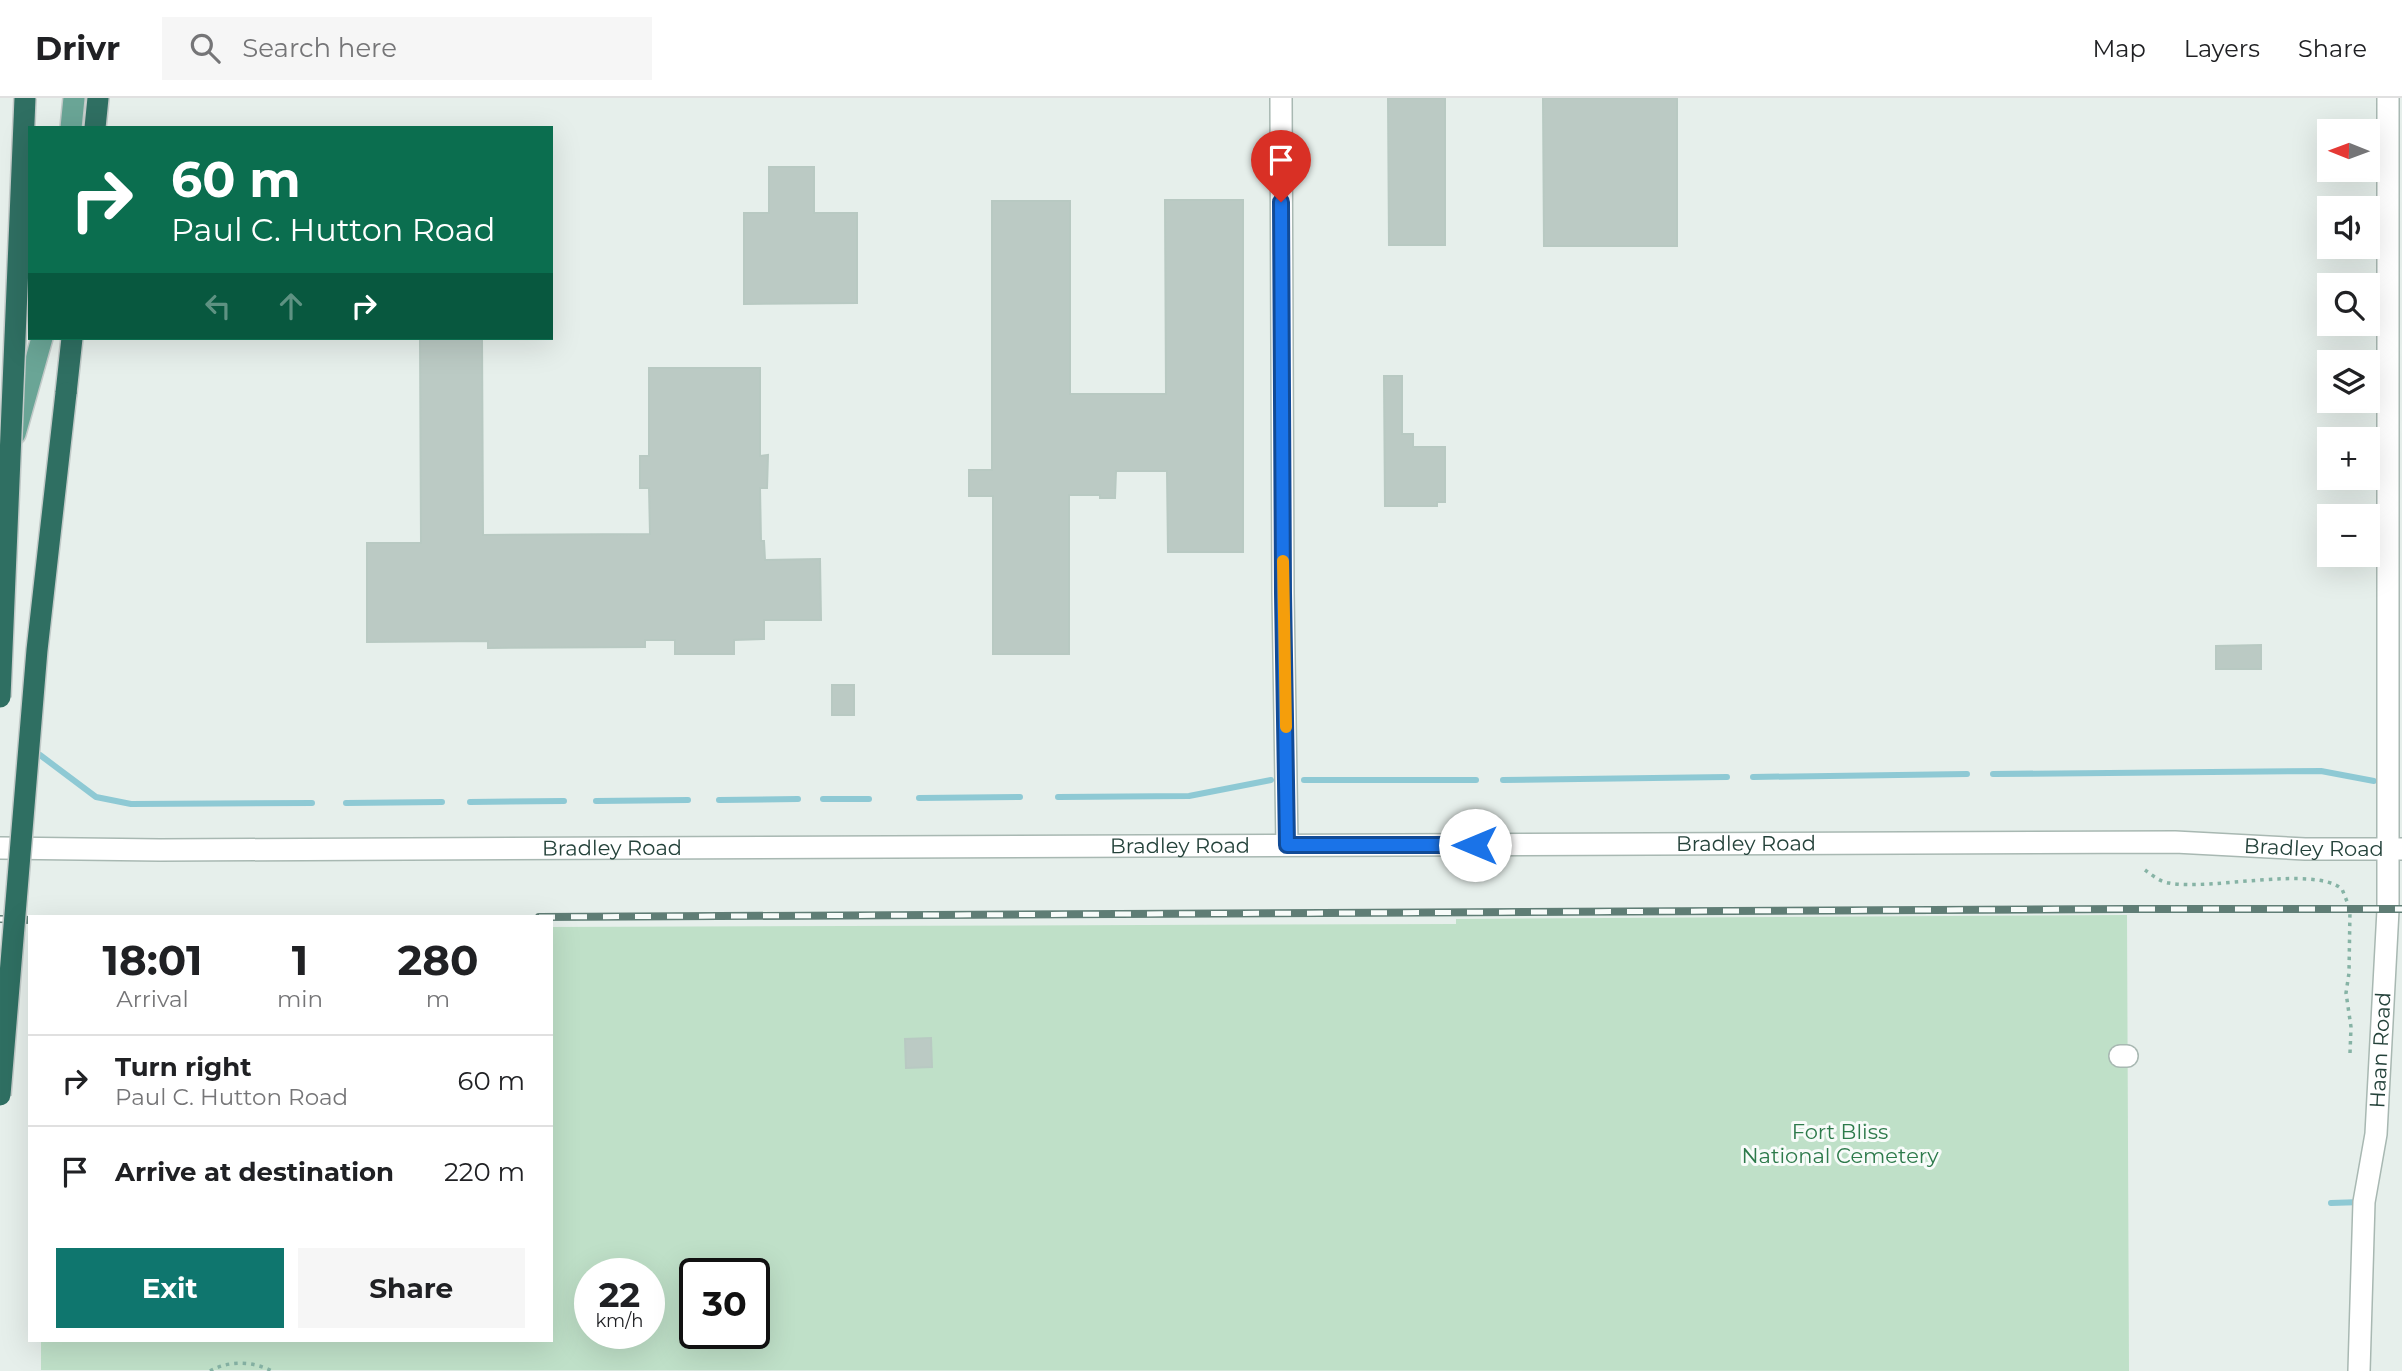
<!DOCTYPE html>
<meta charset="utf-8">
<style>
body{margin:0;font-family:Montserrat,sans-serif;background:#f6f6f6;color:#202124;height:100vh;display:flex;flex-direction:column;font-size:26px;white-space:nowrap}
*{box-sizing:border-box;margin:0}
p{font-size:23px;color:#757577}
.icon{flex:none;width:38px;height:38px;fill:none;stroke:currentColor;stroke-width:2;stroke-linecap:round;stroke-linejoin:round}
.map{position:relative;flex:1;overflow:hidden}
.panel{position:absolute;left:28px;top:817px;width:525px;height:427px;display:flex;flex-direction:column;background:#fff;border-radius:0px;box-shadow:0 7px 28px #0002}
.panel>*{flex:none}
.guide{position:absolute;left:28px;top:28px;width:525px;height:214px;border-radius:0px;box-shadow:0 7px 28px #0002;background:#0b6e4f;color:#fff;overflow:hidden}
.needle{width:46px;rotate:271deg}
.buttons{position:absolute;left:2317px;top:21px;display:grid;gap:14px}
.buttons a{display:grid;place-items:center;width:63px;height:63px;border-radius:0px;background:#fff;box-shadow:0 7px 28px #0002;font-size:35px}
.speed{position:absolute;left:574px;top:1160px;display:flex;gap:14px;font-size:35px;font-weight:700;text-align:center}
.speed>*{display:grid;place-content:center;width:91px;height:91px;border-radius:50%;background:#fff;box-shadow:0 7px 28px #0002;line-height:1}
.speed small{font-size:18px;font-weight:400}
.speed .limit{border:4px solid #111;border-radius:10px;background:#fff;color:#111}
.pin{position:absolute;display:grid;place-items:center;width:60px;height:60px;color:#fff;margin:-72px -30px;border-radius:50% 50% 50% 0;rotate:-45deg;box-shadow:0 0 7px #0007}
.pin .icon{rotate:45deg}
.me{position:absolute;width:77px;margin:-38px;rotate:270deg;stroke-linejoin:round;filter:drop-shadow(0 0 5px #0008)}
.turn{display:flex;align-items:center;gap:24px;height:147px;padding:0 28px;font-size:32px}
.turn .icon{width:91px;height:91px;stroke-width:2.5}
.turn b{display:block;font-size:49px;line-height:60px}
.lanes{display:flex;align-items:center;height:66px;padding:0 28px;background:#0003;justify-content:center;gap:35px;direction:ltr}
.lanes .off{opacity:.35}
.eta{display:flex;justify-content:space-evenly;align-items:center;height:119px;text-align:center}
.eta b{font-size:42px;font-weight:700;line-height:49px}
.primary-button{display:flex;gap:14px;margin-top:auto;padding:14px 28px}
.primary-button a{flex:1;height:80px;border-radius:0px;background:#0f766e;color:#fff;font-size:28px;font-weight:700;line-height:80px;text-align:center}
.primary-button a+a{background:#f6f6f6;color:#202124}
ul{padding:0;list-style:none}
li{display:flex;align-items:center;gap:21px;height:91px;padding:0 28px;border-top:2px solid #e0e0e0}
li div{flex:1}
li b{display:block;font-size:26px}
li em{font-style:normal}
header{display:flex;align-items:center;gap:42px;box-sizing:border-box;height:98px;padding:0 35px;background:#fff;border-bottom:2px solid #e0e0e0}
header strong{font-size:33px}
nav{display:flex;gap:38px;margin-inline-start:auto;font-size:24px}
.search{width:490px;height:63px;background:#f6f6f6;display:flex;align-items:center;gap:18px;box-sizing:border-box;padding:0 24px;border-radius:0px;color:#757577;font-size:26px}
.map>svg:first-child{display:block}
.green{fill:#bfe0c8;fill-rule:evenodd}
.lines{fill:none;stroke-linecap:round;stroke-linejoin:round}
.stream{stroke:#8ec9d4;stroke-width:6}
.building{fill:#bbcac4;stroke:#b8c9c2;stroke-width:2}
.minor-casing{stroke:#a8b8b2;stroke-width:24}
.major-casing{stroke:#c2cac8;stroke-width:24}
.highway-casing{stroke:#c2cac8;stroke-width:24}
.path{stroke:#86b3a5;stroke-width:3.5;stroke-dasharray:3.5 5;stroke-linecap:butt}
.minor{stroke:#fff;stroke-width:21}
.major{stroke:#6aa596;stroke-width:21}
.highway{stroke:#2f6f62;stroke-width:21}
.rail-casing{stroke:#5f7d75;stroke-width:8}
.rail{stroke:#f7fbf9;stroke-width:5;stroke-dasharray:16;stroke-linecap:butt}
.highway-bridge-casing{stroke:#c2cac8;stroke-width:24;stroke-linecap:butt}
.highway-bridge{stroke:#2f6f62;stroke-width:21}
.route-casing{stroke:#114b97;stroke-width:18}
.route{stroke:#1a73e8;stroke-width:12}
.slow{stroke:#f59e0b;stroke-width:12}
.labels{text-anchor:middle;stroke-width:6;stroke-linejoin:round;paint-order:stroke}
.street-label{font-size:21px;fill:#24423a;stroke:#f7fbf9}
.park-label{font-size:21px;fill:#2d7a4b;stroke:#f7fbf9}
</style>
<header>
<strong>Drivr</strong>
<div class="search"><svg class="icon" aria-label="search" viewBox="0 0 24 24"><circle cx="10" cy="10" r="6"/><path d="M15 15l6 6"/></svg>Search here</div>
<nav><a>Map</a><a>Layers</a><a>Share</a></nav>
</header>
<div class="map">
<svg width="2402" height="1273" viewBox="0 0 2402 1273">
<rect width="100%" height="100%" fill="#e6efeb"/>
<path class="green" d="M2127 817 2129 1273 41 1272V1243L551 1242V829L1456 826V821ZM590 1176H649V1236H590ZM695 1176H754V1236H695Z"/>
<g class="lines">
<g class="stream">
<path d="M40 657 96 699 131 706 312 705"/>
<path d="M1993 676 2321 673 2374 683"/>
<path d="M1753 679 1967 676"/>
<path d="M1304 682H1476"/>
<path d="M1503 682 1727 679"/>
<path d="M1058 699 1189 698 1271 682"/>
<path d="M919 700 1020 699"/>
<path d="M823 701H869"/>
<path d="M719 702 798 701"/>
<path d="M596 703 688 702"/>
<path d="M470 704 564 703"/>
<path d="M346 705 442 704"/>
<path d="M2331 1105 2362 1104"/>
</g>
</g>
<g class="building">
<path d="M1388 0H1445V147H1389Z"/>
<path d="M1543 0H1677V148H1544Z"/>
<path d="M769 69H814V115H857V205L744 206V115H769Z"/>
<path d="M1165 102H1243V454H1168L1167 373H1116L1115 400H1100V397H1069V556H993V398H969V372H992V103H1070V296H1166Z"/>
<path d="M420 240H482L483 437 650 436 649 390H640V358H649V270H760V358L768 357 767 390H760L761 443H764L765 462 820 461 821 522H764V541L734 542V556H675V542H645V549L488 550V543L367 544V445H421Z"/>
<path d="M1384 278H1402V336H1413V349H1445V404H1437V408H1385Z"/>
<path d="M2261 547V571H2216V548Z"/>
<rect x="832" y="587" width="22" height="30"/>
<path d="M931 940 932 969 906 970 905 941Z"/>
</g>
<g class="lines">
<g class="minor-casing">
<g id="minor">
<path d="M1281 0 1283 495 1287 747"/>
<path id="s1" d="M0 750 160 752 2175 744 2305 751H2402"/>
<path d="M2120 958H2127"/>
<path id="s2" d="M2359 1273 2364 1104 2376 1036 2388 812V0"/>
</g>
</g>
<g class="major-casing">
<g id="major">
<path d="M71 30 74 0"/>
<path d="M15 336 42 240"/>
</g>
</g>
<g class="highway-casing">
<g id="highway">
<path d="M95 30 98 0"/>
<path d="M66 295 72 240"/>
</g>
</g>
<g class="path">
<path d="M2145 772C2152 777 2160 784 2169 785 2211 793 2313 767 2342 791L2350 811 2349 875 2346 895 2351 929 2350 955"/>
<path d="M210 1273C230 1262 252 1263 272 1273"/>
</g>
<use href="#minor" class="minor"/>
<use href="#major" class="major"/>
<use href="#highway" class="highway"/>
<g class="rail-casing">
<g id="rail">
<path d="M539 819 2127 811H2402"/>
<path d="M0 821 30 822"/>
</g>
</g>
<use href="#rail" class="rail"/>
<g class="highway-bridge-casing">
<g id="highway-bridge">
<path d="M0 599 25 0"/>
<path d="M0 997 37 552 66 295"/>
</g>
</g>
<use href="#highway-bridge" class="highway-bridge"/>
</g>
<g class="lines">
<g class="route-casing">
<path id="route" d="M1281 104 1283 495 1287 747H1475"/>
</g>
<use href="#route" class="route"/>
<path class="slow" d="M1283 463 1286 629"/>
</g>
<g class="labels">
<g class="street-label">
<text dy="7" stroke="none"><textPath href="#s1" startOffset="1746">Bradley Road</textPath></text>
<text dy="7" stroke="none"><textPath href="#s1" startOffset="1180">Bradley Road</textPath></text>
<text dy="7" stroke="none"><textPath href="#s1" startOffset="2314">Bradley Road</textPath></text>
<text dy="7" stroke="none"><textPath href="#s1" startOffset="612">Bradley Road</textPath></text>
<text dy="7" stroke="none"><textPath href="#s2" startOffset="322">Haan Road</textPath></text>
</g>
<g class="park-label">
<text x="1840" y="1041">Fort Bliss<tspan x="1840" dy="24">National Cemetery</tspan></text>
</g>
</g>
</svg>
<div class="buttons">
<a><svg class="needle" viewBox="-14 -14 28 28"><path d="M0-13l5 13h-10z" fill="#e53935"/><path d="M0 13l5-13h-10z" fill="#757577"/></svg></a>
<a><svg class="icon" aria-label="sound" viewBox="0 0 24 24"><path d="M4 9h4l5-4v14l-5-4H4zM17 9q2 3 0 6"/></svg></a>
<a><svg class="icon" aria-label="search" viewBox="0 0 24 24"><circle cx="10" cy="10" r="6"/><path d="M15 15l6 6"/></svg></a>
<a><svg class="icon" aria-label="layers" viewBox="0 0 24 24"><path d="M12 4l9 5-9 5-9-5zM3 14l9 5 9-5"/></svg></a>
<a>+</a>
<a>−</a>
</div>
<div class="speed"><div>22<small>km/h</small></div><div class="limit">30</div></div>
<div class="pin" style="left:1281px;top:104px;background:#d93025"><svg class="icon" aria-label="arrive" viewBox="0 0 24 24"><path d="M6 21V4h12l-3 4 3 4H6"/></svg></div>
<svg class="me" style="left:1475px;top:747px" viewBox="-20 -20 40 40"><circle r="19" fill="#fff"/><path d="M0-13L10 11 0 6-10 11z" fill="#1a73e8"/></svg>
<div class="guide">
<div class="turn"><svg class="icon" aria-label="right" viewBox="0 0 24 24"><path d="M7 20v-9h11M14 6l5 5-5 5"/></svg><div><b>60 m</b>Paul C. Hutton Road</div></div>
<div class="lanes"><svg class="icon off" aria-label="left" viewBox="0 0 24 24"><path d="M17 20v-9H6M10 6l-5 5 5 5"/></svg><svg class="icon off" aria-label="ahead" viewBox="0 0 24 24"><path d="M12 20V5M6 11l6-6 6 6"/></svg><svg class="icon" aria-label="right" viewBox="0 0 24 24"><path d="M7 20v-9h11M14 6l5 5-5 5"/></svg></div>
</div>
<section class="panel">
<div class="eta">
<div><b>18:01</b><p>Arrival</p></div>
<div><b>1</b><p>min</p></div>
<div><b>280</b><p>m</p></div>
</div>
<ul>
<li><svg class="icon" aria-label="right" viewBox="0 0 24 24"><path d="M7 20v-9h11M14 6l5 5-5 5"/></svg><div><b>Turn right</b><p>Paul C. Hutton Road</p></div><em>60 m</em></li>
<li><svg class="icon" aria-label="arrive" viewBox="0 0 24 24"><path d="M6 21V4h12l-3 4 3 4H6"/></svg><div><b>Arrive at destination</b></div><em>220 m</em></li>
</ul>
<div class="primary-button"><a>Exit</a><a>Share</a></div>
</section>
</div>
